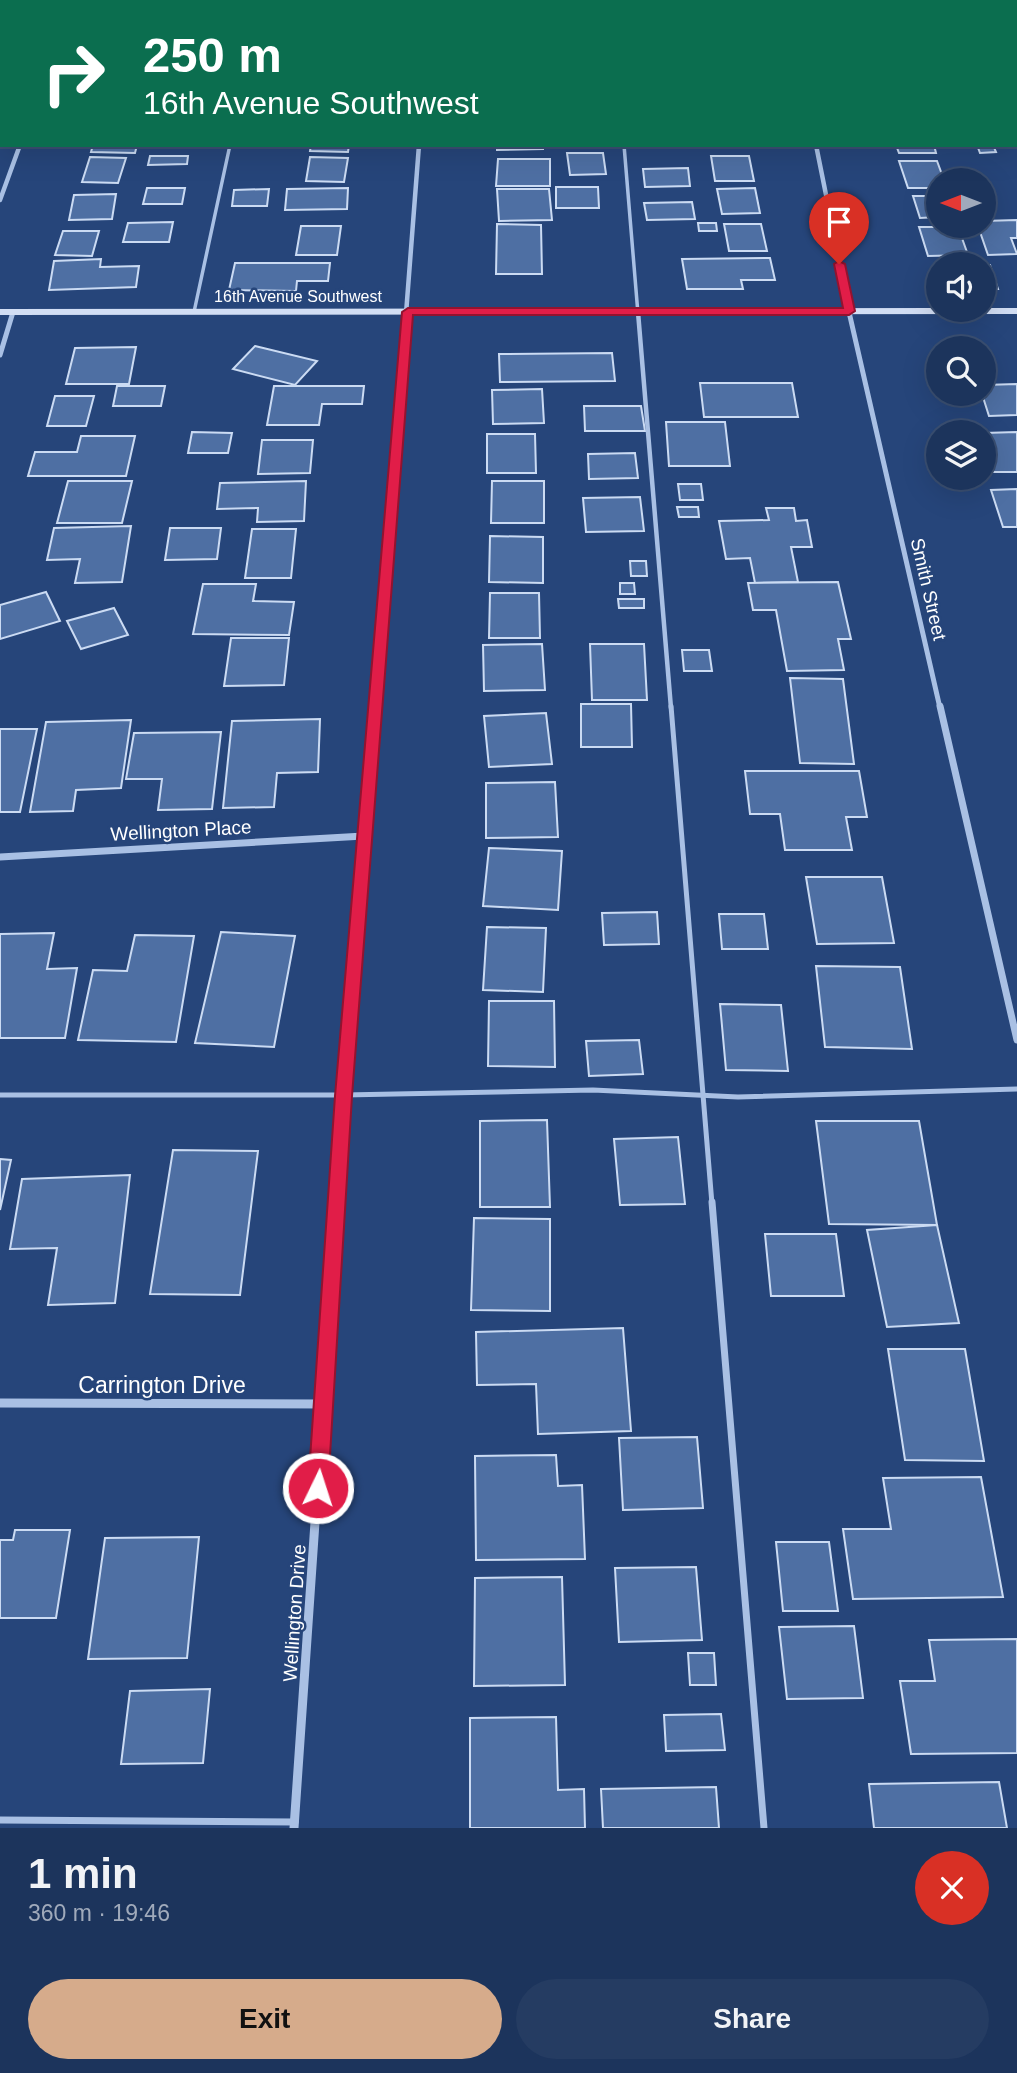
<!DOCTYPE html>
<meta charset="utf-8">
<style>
body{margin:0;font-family:Helvetica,sans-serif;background:#253c62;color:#f1f3f6;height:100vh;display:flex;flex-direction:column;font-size:26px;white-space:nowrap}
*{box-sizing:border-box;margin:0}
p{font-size:23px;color:#a0aabb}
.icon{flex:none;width:38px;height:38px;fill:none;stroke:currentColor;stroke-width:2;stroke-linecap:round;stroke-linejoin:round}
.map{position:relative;height:1828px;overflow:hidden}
.sheet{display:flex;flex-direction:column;background:#1c345c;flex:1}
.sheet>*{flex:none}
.banner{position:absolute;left:0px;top:0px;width:1018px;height:147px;box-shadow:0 7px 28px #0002,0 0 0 2px #3a4f72;background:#0b6e4f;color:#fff;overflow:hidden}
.needle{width:46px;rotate:270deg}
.buttons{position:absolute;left:926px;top:168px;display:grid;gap:14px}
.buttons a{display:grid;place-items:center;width:70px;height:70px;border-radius:50%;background:#1c345c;box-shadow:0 7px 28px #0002,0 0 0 2px #3a4f72;font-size:35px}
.pin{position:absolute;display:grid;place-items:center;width:60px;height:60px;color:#fff;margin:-72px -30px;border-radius:50% 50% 50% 0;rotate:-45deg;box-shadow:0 0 7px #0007}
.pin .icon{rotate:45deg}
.me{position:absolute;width:77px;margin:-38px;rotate:4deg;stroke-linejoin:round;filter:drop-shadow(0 0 5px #0008)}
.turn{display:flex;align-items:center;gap:24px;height:147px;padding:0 28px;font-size:32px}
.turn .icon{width:91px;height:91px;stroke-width:2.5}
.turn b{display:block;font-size:49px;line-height:60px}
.round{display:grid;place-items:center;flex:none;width:74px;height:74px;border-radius:37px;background:#253c62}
.summary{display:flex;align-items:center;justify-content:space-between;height:119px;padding:0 28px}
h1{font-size:42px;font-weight:600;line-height:52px}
.primary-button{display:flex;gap:14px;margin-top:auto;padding:14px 28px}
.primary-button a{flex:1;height:80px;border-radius:42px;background:#d6ab8b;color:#111;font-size:28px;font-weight:600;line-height:80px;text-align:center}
.primary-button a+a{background:#253c62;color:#f1f3f6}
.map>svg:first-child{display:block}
.building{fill:#4e6fa3;stroke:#cbdbf3;stroke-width:2}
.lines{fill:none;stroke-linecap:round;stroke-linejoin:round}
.lane-far3{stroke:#a9c0e4;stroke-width:3.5}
.lane-far2{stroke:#a9c0e4;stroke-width:4.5}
.lane-far1{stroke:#a9c0e4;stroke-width:5}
.lane{stroke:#a9c0e4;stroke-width:7}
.street-far3{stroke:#a9c0e4;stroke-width:4.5}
.street-far2{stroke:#a9c0e4;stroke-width:5}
.street-far1{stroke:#a9c0e4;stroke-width:7}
.street{stroke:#a9c0e4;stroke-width:9}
.secondary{fill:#d2def4;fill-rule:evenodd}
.route{fill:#e11d48;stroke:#92132f;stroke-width:2}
.labels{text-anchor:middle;stroke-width:5;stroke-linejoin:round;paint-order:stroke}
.far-street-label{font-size:16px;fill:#fff;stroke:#26457a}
.street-label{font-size:19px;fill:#fff;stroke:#26457a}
.near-street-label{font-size:23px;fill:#fff;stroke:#26457a}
</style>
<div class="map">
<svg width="1017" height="1828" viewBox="0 0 1017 1828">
<rect width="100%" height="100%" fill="#26457a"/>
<g class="building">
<path d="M138 0H207L138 2Z"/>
<path d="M93 145H137L135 153 91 152Z"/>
<path d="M311 145H349L348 152 310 151Z"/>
<path d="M497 145H543V149L497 150Z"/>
<path d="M896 145H934L936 153H899Z"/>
<path d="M977 145H993L996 152 980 153Z"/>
<path d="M567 153H603L606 174 570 175Z"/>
<path d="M150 156H188L187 164 148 165Z"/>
<path d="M711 156H749L754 181H715Z"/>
<path d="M90 157 126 158 118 183 82 182Z"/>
<path d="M310 157 348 158 344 182 306 181Z"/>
<path d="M498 159H550V186H496Z"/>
<path d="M899 161H937L944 180H938V188H908Z"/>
<path d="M688 168 690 186 645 187 643 169Z"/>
<path d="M556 187H598L599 208H556Z"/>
<path d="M147 188H185L182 204H143Z"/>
<path d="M348 188 347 209 285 210 287 189Z"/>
<path d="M755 188 760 213 722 214 717 189Z"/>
<path d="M269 189 267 206H232L234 190Z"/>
<path d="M497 189H549L552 220 499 221Z"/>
<path d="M116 194 112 219 69 220 74 195Z"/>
<path d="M913 196H938V217L920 218Z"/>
<path d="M692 202 695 219 647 220 644 203Z"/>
<path d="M1017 220V238H1011L1017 254 988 255 978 226H984V221Z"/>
<path d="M173 222 169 242H123L128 223Z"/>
<path d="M698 223H716L717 231H699Z"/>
<path d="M497 224 541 225 542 274H496Z"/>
<path d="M724 224H761L767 251H729Z"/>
<path d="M301 226H341L337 255H296Z"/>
<path d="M919 227H958L968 255 928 256Z"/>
<path d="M63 231H99L92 256 55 255Z"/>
<path d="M770 258 775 280H741L743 289H687L682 259Z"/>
<path d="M101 259 100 267 139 266 136 287 49 290 54 261Z"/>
<path d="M235 263H330L328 281H297L296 291 229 290Z"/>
<path d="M984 265H990L998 289H984Z"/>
<path d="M255 346 317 361 295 385 233 369Z"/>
<path d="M136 347 129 384H66L75 348Z"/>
<path d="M612 353 615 381 500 382 499 354Z"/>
<path d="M700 383H792L798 417H704Z"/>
<path d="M1017 384V415L989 416 982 394 984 385Z"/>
<path d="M117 386H165L161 406H113Z"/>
<path d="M274 386H364L362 404H322L319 425H267Z"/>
<path d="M542 389 544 423 493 424 492 390Z"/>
<path d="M55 396H94L86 426H47Z"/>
<path d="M584 406H641L645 431H585Z"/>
<path d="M666 422H725L730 466H669Z"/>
<path d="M192 432 232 433 228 453H188Z"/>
<path d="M1017 432V472H991L984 448V433Z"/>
<path d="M487 434H535L536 473H487Z"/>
<path d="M81 436H135L126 476H28L35 452H77Z"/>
<path d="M262 440H313L310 473 258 474Z"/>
<path d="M635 453 638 478 589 479 588 454Z"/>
<path d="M68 481H132L122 523H57Z"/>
<path d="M306 481 304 521 257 522 258 508 217 509 220 483Z"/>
<path d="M492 481H544V523H491Z"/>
<path d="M678 484H701L703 500H680Z"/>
<path d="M1017 489V527H1003L991 490Z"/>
<path d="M640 497 644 531 586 532 583 498Z"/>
<path d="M677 507H698L699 517H679Z"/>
<path d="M766 508H794L796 521 807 520 812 547H791L798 582 755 583 750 558 726 559 719 521 769 520Z"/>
<path d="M131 526 122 582 75 583 80 559 47 560 54 528Z"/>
<path d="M170 528H221L217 559 165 560Z"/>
<path d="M252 529H296L291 578H245Z"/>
<path d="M490 536 543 537V583L489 582Z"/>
<path d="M630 561H646L647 576H631Z"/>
<path d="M838 582 851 639H838L844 670 787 671 776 610H753L748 583Z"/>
<path d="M620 583H634L635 594H620Z"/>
<path d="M203 584H256L253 601 294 602 289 635 193 634Z"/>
<path d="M46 592 60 621 0 639V605Z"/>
<path d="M490 593H539L540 638H489Z"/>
<path d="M618 599H644V608H619Z"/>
<path d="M114 608 128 635 81 649 67 621Z"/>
<path d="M231 638H289L284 685 224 686Z"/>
<path d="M542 644 545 690 484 691 483 645Z"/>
<path d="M590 644H644L647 700H592Z"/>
<path d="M682 650H709L712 671H684Z"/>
<path d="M790 678 843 679 854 764 800 763Z"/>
<path d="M581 704H631L632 747H581Z"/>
<path d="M546 713 552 764 489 767 484 716Z"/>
<path d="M320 719 318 772 277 773 274 807 223 808 232 721Z"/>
<path d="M131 720 121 788 76 790 73 811 30 812 46 722Z"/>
<path d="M0 729H37L20 812H0Z"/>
<path d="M221 732 212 809 158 810 162 779H126L134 733Z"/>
<path d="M745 771H859L867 817H846L852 850H785L780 814H750Z"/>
<path d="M555 782 558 837 486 838V783Z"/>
<path d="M489 848 562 851 558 910 483 906Z"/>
<path d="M806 877H882L894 943 817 944Z"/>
<path d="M657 912 659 944 604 945 602 913Z"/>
<path d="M719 914H764L768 949H722Z"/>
<path d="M487 927 546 928 543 992 483 990Z"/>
<path d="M221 932 295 936 274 1047 195 1043Z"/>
<path d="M54 933 47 969 77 968 65 1038H0V934Z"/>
<path d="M135 935 194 936 176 1042 78 1040 93 970 127 971Z"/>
<path d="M816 966 900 967 912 1049 825 1047Z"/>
<path d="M489 1001H554L555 1067 488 1066Z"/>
<path d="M720 1004 781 1005 788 1071 726 1070Z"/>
<path d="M639 1040 643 1074 589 1076 586 1041Z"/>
<path d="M547 1120 550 1207H480V1121Z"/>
<path d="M816 1121H919L937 1225 829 1224Z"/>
<path d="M678 1137 685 1204 620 1205 614 1139Z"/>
<path d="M173 1150 258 1151 240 1295 150 1294Z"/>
<path d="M0 1159 11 1160 0 1210Z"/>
<path d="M130 1175 115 1303 48 1305 57 1248 10 1249 22 1179Z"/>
<path d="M474 1218 550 1219V1311L471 1310Z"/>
<path d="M937 1225 959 1323 887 1327 867 1230Z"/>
<path d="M765 1234H836L844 1296H771Z"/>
<path d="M623 1328 631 1431 538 1434 536 1384 477 1385 476 1332Z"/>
<path d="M888 1349H965L984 1461 905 1460Z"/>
<path d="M697 1437 703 1508 623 1510 619 1438Z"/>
<path d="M556 1455 558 1486 582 1485 585 1559 476 1560 475 1456Z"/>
<path d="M981 1477 1003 1597 853 1599 843 1529H891L883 1478Z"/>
<path d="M15 1530H70L56 1618H0V1540H13Z"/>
<path d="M199 1537 187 1658 88 1659 105 1538Z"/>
<path d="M776 1542H829L838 1611H783Z"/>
<path d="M696 1567 702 1640 619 1642 615 1568Z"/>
<path d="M562 1577 565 1685 474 1686 475 1578Z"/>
<path d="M854 1626 863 1698 787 1699 779 1627Z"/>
<path d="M1017 1639V1753L911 1754 900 1681H935L929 1640Z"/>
<path d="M688 1653H714L716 1685H690Z"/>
<path d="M210 1689 203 1763 121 1764 130 1691Z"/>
<path d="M721 1714 725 1750 666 1751 664 1715Z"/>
<path d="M556 1717 558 1790 584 1789 585 1828H470V1718Z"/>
<path d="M999 1782 1007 1828H874L869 1784Z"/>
<path d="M716 1787 719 1828H603L601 1789Z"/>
</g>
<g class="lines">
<g class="lane-far3">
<path d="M624 145 638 314"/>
<path d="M194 312 230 145"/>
</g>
<path class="lane-far2" d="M638 312 671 708"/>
<g class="lane-far1">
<path d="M671 706 712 1204"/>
<path d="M0 1095H344L593 1090 738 1097 1017 1089"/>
</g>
<g class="lane">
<path d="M712 1202 764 1828"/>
<path d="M0 1820 295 1822"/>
</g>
<g class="street-far3">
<path d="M816 145 850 314"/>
<path d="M0 200 20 145"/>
<path d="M406 314 419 145"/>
</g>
<g class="street-far2">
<path d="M849 312 940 708"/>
<path d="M0 355 13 312"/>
<path d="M375 708 406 312"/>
</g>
<g class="street-far1">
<path d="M940 706 1017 1040"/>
<path d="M0 857 364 836"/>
<path d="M337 1204 375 706"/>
</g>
<g class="street">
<path d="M0 1403 324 1404"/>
<path d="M294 1828 337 1202"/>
</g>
<path class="secondary" d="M938 308H1017V314L0 315V309Z"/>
</g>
<path class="route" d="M839 261 845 264 855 311 849 315H413L352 1096 328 1488 325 1495 318 1498 311 1495 308 1488 335 1096 402 312 408 308H843L834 264Z"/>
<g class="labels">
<g class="far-street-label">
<text x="298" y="302">16th Avenue Southwest</text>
</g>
<g class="street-label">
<text transform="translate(929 589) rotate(77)" y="7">Smith Street</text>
<text transform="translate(181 830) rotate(-3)" y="7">Wellington Place</text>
<text transform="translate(294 1613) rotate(-86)" y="7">Wellington Drive</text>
</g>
<g class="near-street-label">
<text x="162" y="1393">Carrington Drive</text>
</g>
</g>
</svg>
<div class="buttons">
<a><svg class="needle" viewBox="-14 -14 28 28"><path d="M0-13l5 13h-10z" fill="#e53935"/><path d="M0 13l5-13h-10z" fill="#a0aabb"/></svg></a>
<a><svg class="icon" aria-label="sound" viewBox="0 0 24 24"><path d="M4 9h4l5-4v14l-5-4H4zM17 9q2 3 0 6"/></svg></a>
<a><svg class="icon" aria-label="search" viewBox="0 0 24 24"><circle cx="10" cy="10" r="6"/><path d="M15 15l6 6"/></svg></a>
<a><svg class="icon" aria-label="layers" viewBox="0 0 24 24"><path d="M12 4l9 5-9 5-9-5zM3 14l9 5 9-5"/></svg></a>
</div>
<div class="pin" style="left:839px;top:264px;background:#d93025"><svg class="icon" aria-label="arrive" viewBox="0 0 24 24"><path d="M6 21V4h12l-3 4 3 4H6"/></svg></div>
<svg class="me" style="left:318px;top:1488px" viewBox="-20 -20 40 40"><circle r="17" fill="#e11d48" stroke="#fff" stroke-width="3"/><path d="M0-11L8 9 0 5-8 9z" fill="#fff"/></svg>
<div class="banner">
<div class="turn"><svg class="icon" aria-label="right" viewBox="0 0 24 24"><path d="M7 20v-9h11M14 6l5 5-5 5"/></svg><div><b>250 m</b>16th Avenue Southwest</div></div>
</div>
</div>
<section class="sheet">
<div class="summary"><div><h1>1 min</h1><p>360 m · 19:46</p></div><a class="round" style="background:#d93025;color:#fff"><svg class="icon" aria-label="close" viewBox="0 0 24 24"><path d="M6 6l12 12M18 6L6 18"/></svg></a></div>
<div class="primary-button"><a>Exit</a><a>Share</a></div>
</section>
